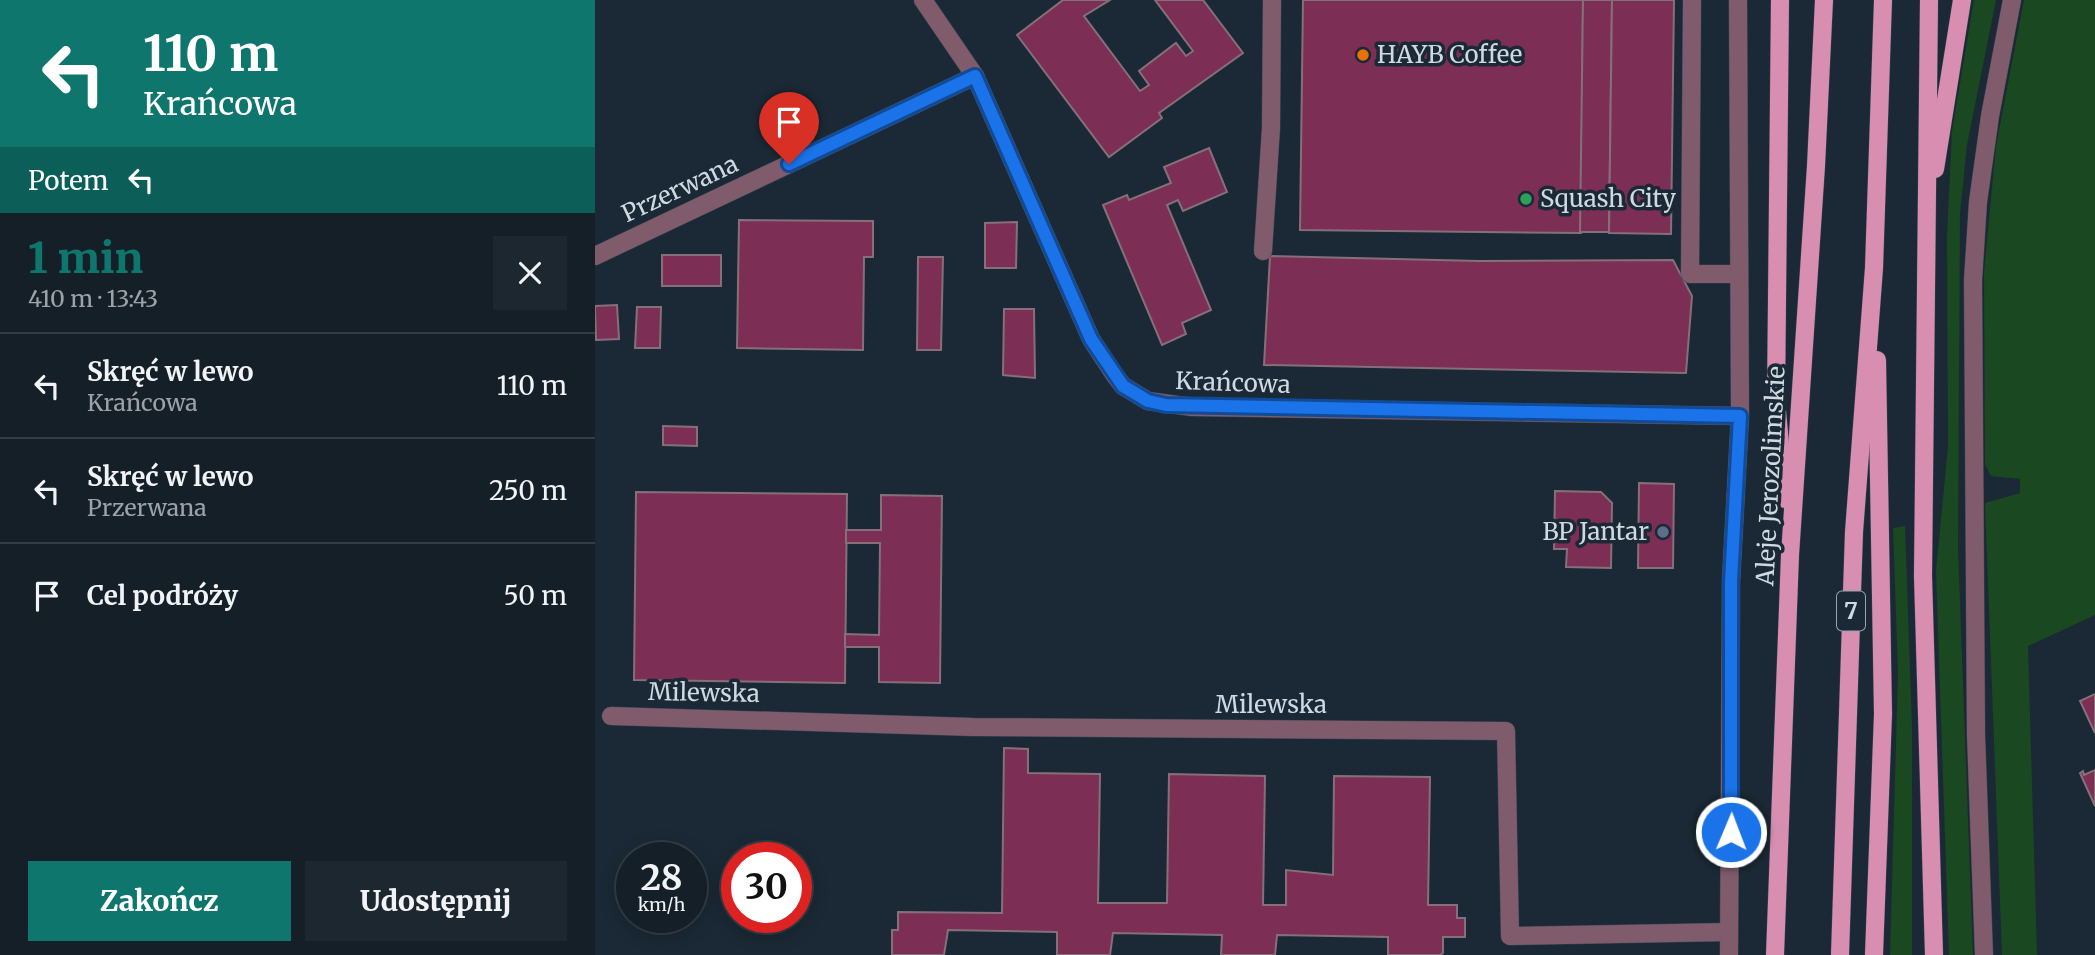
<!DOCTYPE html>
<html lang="pl">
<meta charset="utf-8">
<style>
body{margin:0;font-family:Merriweather,serif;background:#1d2730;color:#f1f3f6;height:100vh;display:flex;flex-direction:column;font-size:26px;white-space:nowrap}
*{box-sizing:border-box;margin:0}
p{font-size:23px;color:#9da2a8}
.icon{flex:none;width:38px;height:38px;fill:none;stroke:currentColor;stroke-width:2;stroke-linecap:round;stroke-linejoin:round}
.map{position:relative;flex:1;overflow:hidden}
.side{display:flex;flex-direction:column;background:#141f28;width:595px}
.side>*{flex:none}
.hud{background:#0f766e;color:#fff;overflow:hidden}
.speed{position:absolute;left:21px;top:842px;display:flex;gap:14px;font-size:35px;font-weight:700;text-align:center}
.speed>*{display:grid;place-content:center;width:91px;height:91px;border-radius:50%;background:#141f28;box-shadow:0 4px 18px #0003,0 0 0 2px #333d45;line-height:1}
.speed small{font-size:18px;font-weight:400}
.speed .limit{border:10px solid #d22;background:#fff;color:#111}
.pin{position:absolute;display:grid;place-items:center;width:60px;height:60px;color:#fff;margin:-72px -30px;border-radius:50% 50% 50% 0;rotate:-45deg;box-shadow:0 0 7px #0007}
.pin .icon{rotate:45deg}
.me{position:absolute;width:77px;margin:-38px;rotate:1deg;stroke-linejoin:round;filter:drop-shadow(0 0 5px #0008)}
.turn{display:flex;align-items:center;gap:24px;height:147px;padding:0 28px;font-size:32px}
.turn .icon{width:91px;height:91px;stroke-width:2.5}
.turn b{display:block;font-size:49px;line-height:60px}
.then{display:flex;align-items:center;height:66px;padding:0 28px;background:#0003;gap:14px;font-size:26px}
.round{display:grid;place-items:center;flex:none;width:74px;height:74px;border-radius:0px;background:#1d2730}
.head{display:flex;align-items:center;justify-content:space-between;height:119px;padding:0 28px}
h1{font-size:42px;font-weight:800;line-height:52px;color:#0f766e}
.action{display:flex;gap:14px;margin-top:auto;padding:14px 28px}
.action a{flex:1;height:80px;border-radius:0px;background:#0f766e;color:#fff;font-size:28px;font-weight:800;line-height:80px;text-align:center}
.action a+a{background:#1d2730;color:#f1f3f6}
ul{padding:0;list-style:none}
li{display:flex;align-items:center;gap:21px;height:105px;padding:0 28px;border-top:2px solid #333d45}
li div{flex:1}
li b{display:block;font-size:26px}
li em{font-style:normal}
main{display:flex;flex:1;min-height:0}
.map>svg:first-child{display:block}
.green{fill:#1a4820}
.building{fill:#7c2e55;stroke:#857079;stroke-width:2}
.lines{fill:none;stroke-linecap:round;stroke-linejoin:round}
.minor-casing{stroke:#374551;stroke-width:19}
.major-casing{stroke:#374551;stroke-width:19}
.minor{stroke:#7f5b6c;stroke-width:18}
.major{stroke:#d78eb1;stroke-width:18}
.route-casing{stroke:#114b97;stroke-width:18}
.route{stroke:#1a73e8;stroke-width:12}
.food-dot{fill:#e8710a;stroke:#1a2935;stroke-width:2.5}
.leisure-dot{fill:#2e9e5b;stroke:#1a2935;stroke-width:2.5}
.service-dot{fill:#5c6f8a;stroke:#1a2935;stroke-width:2.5}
.labels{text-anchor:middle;stroke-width:7;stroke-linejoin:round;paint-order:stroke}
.shield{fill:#1a2935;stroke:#99a4ad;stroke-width:2}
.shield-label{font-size:23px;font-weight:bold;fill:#cfd9e1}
.poi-label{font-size:24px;fill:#cfd9e1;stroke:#1a2935;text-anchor:start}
.street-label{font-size:24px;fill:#cfd9e1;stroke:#1a2935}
</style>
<main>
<section class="side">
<div class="hud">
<div class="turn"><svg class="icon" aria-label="left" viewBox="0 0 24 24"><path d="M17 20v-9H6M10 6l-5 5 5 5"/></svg><div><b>110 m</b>Krańcowa</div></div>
<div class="then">Potem<svg class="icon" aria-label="left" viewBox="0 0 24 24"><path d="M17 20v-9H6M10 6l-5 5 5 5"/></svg></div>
</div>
<div class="head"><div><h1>1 min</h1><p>410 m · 13:43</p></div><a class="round"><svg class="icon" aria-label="close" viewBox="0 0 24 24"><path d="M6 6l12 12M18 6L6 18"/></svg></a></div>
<ul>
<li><svg class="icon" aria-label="left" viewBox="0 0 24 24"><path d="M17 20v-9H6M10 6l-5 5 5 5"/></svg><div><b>Skręć w lewo</b><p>Krańcowa</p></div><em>110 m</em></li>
<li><svg class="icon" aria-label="left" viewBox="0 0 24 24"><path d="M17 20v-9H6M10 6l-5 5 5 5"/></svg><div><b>Skręć w lewo</b><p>Przerwana</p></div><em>250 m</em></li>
<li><svg class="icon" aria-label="arrive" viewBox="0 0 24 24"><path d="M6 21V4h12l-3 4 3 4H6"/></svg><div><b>Cel podróży</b></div><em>50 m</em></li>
</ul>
<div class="action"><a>Zakończ</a><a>Udostępnij</a></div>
</section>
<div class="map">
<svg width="1500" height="955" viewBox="0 0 1500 955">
<rect width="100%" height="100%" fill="#1a2935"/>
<g class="green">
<path d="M1379 0H1401L1372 145 1365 213 1363 548 1378 955H1354L1341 571 1353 447 1352 237 1357 131Z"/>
<path d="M1429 0H1500V615L1433 646 1442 955H1407L1390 503 1425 493V479L1396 476 1390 464 1389 272 1401 146Z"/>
<path d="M1310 526 1317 727V955H1295L1303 672 1298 528Z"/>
</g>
<g class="building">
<path d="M468 0H515L489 16 545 91 554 85 544 71 581 43 591 56 598 51 560 0H608L648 53 564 113 567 118 514 157 422 35Z"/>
<path d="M708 0H988L986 233 705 230Z"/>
<path d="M988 0H1017L1014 232H985Z"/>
<path d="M1017 0H1079L1076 234 1014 233Z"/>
<path d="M614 148 632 192 588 211 583 200 572 205 616 310 587 323 591 334 567 345 508 205 532 195 534 200 576 183 569 167Z"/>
<path d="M144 220 278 221V257H269L268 350 142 348Z"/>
<path d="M422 222 421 268H390V223Z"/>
<rect x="67" y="255" width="59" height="31"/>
<path d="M675 256 884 261 1078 260 1097 296 1091 373 669 365Z"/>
<path d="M323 257H348L346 350H322Z"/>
<path d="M22 305 24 339 1 340 0 306Z"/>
<path d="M42 307H66L65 348H40Z"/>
<path d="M409 309H439L440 378 408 375Z"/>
<path d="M68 426 102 427V446L68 445Z"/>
<path d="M1044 483 1079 484 1078 568H1043Z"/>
<path d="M960 491 1006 492 1017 503 1016 568 971 567 972 549H959Z"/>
<path d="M41 492 252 494 250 683 39 680Z"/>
<path d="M286 495 347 496 345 683 284 682V647H250V634L284 635 285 543H251V530H286Z"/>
<path d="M1500 694V733L1485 701Z"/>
<path d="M409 748 433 749V773L505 774 503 903H572L574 774 670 776 668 905H691V870L738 875 739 776 835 777 833 905H862V918H870V937H848V953L845 955H793V937L682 935 680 955H626L627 935 518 933 515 955H462V932L353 930 349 955H297V930H303V912L407 913Z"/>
<path d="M1500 770V806L1485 773 1488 771 1489 775Z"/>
</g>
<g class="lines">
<g class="minor-casing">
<g id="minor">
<path d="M328 0 380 76 496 339 519 374 528 386 553 401 597 407 1145 416"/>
<path d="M1097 0 1095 274H1143"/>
<path d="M668 251 676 128 677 0"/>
<path d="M0 256 380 76"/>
<path d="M16 716 378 727 911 731 915 936 1134 932"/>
<path d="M1134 955 1136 581 1145 416 1143 0"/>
<path d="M1389 955 1381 735 1378 280 1383 202 1395 116 1417 0"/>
</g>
</g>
<g class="major-casing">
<g id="major">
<path d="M1185 0 1181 400 1190 499"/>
<path d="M1334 0 1328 576 1339 955"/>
<path d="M1340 169 1367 0"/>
<path d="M1180 955 1195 555 1221 166 1229 0"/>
<path d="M1245 955 1259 532 1279 268 1288 0"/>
<path d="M1279 955 1288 714 1282 360"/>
</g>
</g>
<use href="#minor" class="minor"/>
<use href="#major" class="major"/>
</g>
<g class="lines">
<g class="route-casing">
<path id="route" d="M194 164 380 76 496 339 528 386 553 401 571 405 1145 416 1136 581V832"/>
</g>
<use href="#route" class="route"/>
</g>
<circle class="food-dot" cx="768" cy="55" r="7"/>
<circle class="leisure-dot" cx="931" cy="199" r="7"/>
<circle class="service-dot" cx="1068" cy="532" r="7"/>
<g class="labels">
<rect class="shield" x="1242" y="591.5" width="28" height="39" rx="5"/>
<g class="shield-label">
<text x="1256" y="619">7</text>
</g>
<g class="poi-label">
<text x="782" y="63">HAYB Coffee</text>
<text x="945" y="207">Squash City</text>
<text x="1054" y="540" text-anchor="end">BP Jantar</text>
</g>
<g class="street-label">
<text transform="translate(85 189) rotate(-25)" y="8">Przerwana</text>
<text transform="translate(638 383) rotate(2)" y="8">Krańcowa</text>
<text transform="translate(1176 476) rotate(-87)" y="8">Aleje Jerozolimskie</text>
<text transform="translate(109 693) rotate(1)" y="8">Milewska</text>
<text x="676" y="713">Milewska</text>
</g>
</g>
</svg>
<div class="speed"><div>28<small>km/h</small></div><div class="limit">30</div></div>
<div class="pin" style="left:194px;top:164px;background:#d93025"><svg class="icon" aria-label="arrive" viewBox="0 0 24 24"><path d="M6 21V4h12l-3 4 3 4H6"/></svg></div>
<svg class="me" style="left:1136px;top:832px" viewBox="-20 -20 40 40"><circle r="17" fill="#1a73e8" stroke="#fff" stroke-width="3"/><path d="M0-11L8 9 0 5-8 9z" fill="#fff"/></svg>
</div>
</main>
